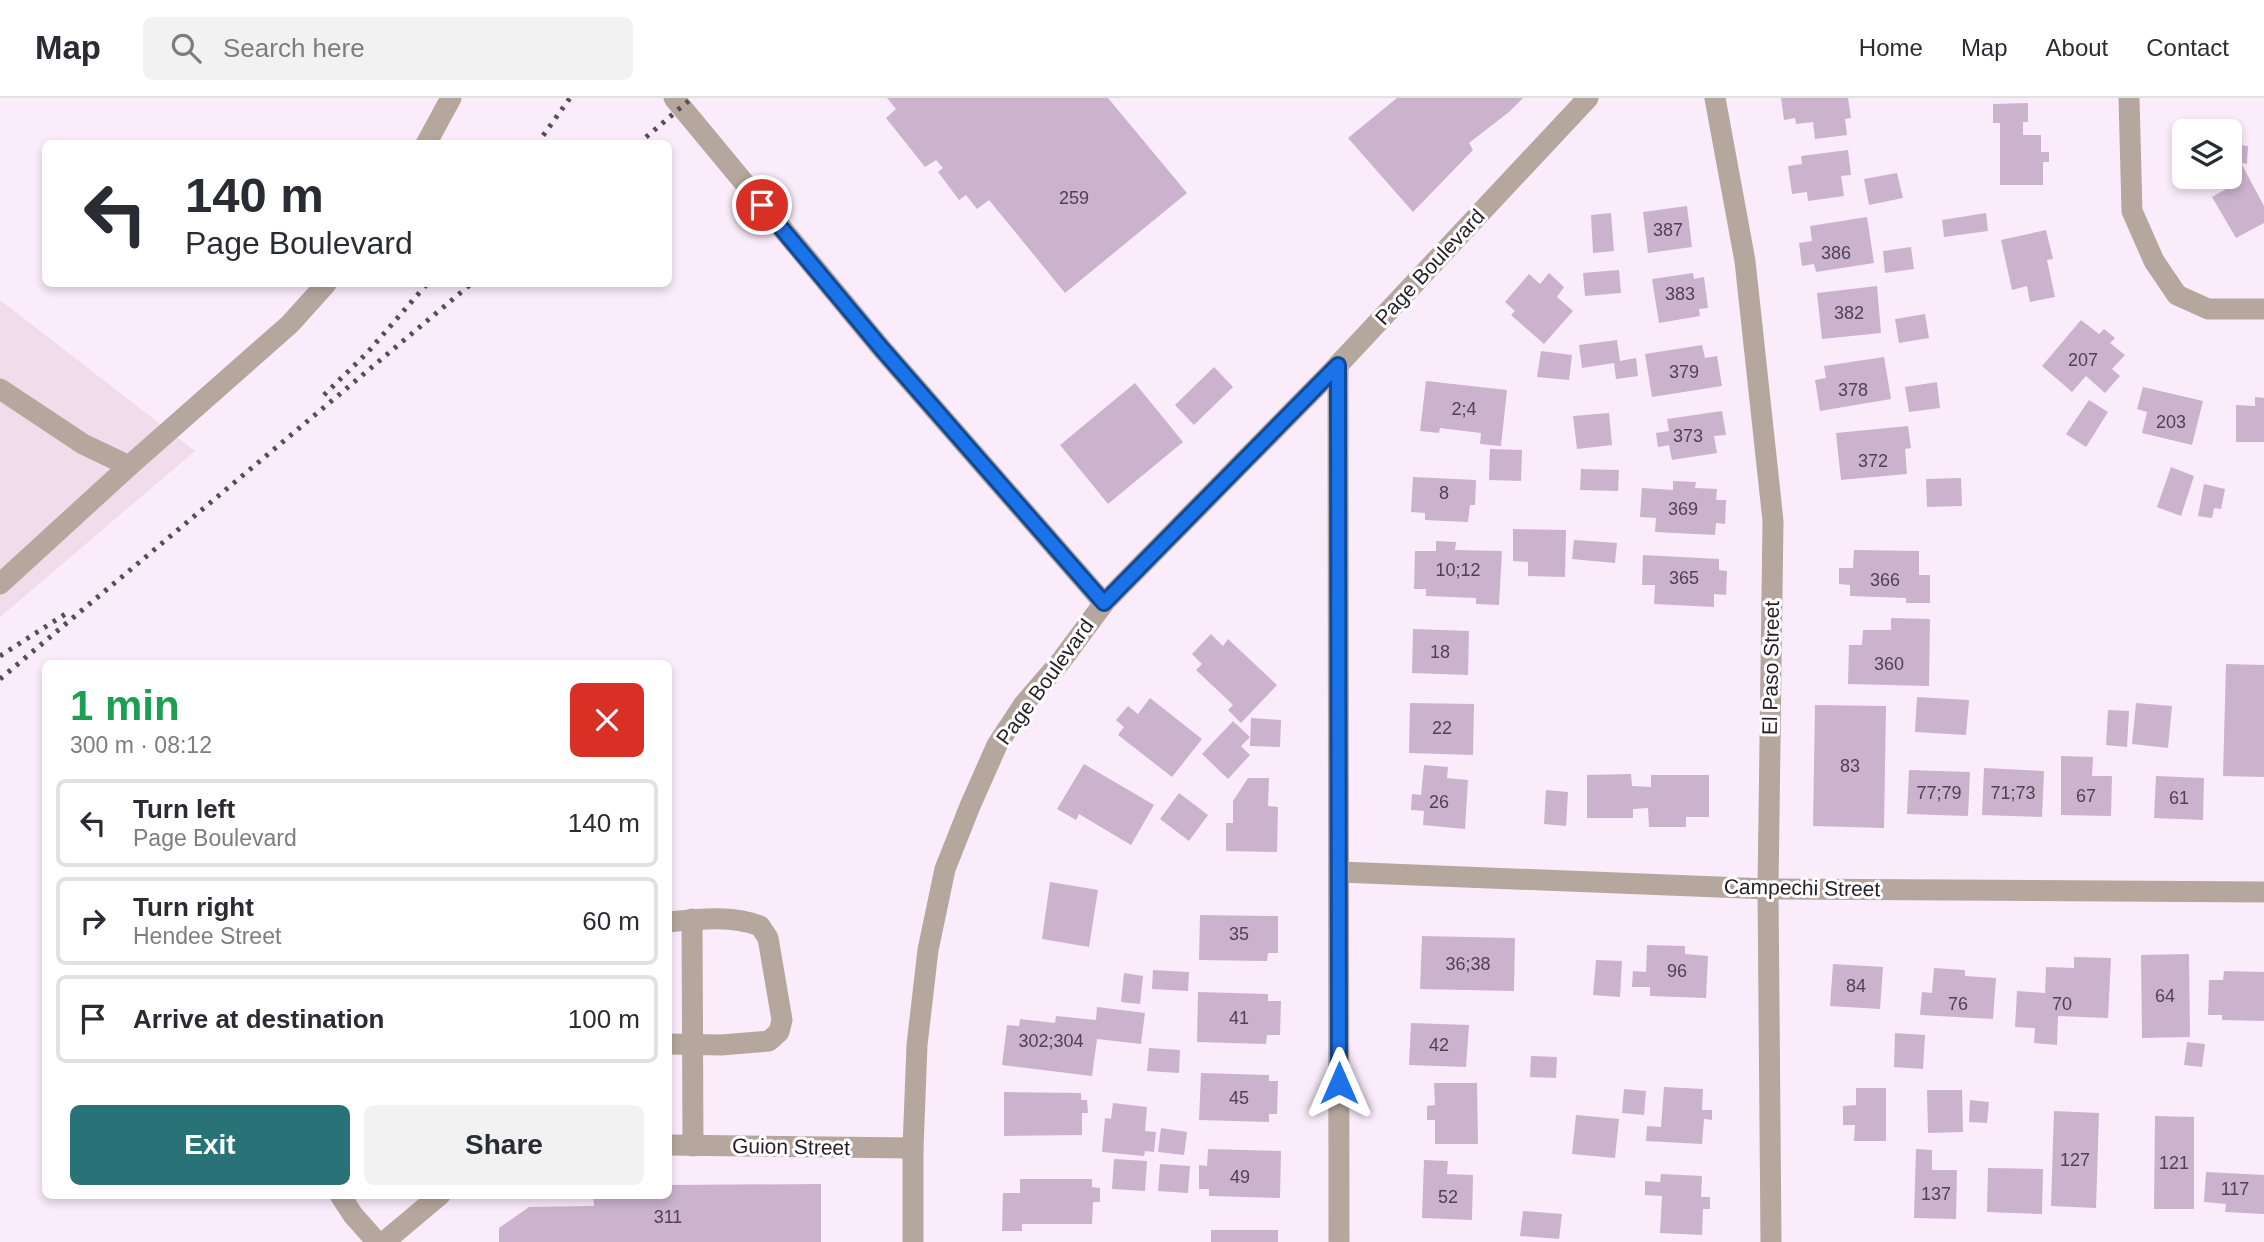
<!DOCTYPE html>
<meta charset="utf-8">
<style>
body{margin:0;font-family:Arial,sans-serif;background:#f2f2f3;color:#2b2b33;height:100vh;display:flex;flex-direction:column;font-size:26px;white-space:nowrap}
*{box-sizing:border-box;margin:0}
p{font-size:23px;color:#7c7c81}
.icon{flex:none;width:38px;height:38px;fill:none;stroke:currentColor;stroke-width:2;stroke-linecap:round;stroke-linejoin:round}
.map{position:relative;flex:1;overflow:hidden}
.panel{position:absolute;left:42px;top:562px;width:630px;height:539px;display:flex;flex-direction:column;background:#fff;border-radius:10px;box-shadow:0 4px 10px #0003}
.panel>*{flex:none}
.top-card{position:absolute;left:42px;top:42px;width:630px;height:147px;border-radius:10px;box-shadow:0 4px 10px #0003;background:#fff;color:#2b2b33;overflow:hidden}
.fabs{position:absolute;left:2172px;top:21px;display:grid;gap:14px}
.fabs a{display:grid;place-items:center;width:70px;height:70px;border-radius:10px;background:#fff;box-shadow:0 4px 10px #0003;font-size:35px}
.pin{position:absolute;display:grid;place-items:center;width:60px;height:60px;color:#fff;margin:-30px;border:4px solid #fff;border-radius:50%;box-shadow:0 2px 7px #0007}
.me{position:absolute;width:77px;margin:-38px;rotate:0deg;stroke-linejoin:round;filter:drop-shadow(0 0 5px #0008)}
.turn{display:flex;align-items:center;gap:24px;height:147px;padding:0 28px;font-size:32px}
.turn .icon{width:91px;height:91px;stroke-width:2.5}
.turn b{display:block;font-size:49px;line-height:60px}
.round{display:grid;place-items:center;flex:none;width:74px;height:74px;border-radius:10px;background:#f2f2f3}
.summary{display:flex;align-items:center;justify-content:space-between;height:119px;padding:0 28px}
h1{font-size:42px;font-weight:700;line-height:52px;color:#1e9e55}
.action{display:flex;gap:14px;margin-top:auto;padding:14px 28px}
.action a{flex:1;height:80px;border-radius:10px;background:#297378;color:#fff;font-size:28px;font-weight:700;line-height:80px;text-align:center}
.action a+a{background:#f2f2f3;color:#2b2b33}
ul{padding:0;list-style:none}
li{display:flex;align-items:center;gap:21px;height:88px;margin:0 14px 10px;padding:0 14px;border:4px solid #e1e1e2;border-radius:10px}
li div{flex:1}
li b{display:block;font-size:26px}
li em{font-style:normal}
header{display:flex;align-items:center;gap:42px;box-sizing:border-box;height:98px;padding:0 35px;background:#fff;border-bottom:2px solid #e1e1e2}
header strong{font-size:33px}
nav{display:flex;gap:38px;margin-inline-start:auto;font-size:24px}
.search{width:490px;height:63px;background:#f2f2f3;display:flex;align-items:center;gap:18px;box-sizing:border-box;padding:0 24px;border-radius:10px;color:#7c7c81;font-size:26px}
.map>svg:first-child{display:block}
.industrial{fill:#f1dceb}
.building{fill:#cbb3ce}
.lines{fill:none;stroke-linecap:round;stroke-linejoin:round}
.minor{stroke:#b5a79e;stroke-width:21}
.rail{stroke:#574d58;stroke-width:5;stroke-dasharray:3.5 7;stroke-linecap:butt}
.route-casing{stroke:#114b97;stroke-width:18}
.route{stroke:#1a73e8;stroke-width:12}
.labels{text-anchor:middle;stroke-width:6;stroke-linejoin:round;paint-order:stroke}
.number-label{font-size:18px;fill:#4f4251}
.street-label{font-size:21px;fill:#261d27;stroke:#fff}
</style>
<header>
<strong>Map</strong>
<div class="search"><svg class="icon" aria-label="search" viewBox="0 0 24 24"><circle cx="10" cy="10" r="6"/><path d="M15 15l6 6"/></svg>Search here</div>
<nav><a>Home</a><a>Map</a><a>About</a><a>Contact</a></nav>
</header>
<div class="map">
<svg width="2264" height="1144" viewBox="0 0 2264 1144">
<rect width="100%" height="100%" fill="#fbecfc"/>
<path class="industrial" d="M0 202 195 353 0 519Z"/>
<g class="building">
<path d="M887 0H1108L1187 95 1065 195 989 102 977 111 966 97 959 102 938 74 943 70 936 62 925 69 886 20 896 11Z"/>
<path d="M1397 0H1523L1509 14 1469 45 1473 52 1413 114 1348 40Z"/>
<path d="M1781 0H1848L1851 20 1845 21 1847 37 1815 41 1813 24 1796 26 1795 20 1784 22Z"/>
<path d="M2028 5V24H2023V37H2041V54H2049V64H2043V87H2000V25H1993V6Z"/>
<path d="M2230 46 2248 48 2247 66 2241 65 2264 108V125L2236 140 2212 99 2233 87 2230 80Z"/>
<path d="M1848 52 1851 77 1841 78 1844 98 1808 103 1807 94 1792 96 1788 68 1802 66 1801 58Z"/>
<path d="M1897 75 1903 100 1869 107 1864 81Z"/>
<path d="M1687 108 1692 149 1648 155 1643 114Z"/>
<path d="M1611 115 1614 153 1593 155 1591 117Z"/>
<path d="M1986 115 1988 133 1944 139 1942 122Z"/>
<path d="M1867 119 1874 165 1816 174 1814 166 1802 168 1799 145 1812 143 1810 128Z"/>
<path d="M2046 132 2053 161 2047 162 2055 199 2030 204 2027 188 2012 192 2001 142Z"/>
<path d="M1911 149 1914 171 1885 175 1883 153Z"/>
<path d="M1619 172 1621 195 1585 198 1583 175Z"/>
<path d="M1549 175 1564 189 1557 199 1573 213 1544 246 1511 217 1515 213 1505 204 1529 176 1540 186Z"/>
<path d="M1693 175 1694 181 1704 179 1708 210 1699 211 1700 218 1659 225 1652 181Z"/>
<path d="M1877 188 1881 235 1822 241 1817 195Z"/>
<path d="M1925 216 1929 240 1899 245 1895 221Z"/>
<path d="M2081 222 2099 236 2104 231 2115 240 2110 245 2125 257 2112 271 2120 278 2105 295 2086 278 2072 294 2042 268Z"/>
<path d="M1617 242 1620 263 1636 260 1638 278 1616 281 1614 265 1582 270 1579 247Z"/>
<path d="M1702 247 1705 260 1717 258 1722 288 1652 299 1645 256Z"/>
<path d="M1541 253 1572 257 1569 282 1537 279Z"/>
<path d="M1884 259 1891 301 1820 313 1815 282 1826 280 1824 268Z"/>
<path d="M1214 269 1233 289 1194 327 1175 307Z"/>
<path d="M1426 283 1507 292 1501 348 1480 346 1481 335 1440 330 1439 335 1420 333Z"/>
<path d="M1937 284 1940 310 1909 314 1905 289Z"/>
<path d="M1135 285 1183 344 1108 406 1060 347Z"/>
<path d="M2143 289 2203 303 2192 347 2142 335 2147 314 2137 311Z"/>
<path d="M2255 299 2264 300V344H2236V307L2255 308Z"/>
<path d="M2089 302 2108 314 2086 349 2066 336Z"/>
<path d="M1722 313 1726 337 1714 338 1717 355 1672 362 1669 347 1658 349 1656 335 1669 333 1667 321Z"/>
<path d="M1609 315 1612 347 1577 351 1573 318Z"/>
<path d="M1908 328 1911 350 1905 351 1907 376 1841 382 1836 335Z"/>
<path d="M1490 351 1522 352 1521 383 1489 382Z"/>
<path d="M2171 369 2194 378 2181 418 2157 409Z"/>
<path d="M1581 371 1619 372 1618 393 1580 392Z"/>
<path d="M1413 379 1476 382 1475 407H1470L1468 424 1425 422V415L1411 414Z"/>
<path d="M1961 380 1962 408 1927 409 1926 381Z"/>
<path d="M1673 383 1696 384 1695 390 1717 391 1716 402H1726L1725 426 1716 425 1715 437 1655 434 1656 420 1640 419 1642 390 1673 392Z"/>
<path d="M2204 386 2225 391 2221 411 2214 410 2212 420 2198 418Z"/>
<path d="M1513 431 1566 432 1565 479 1528 478V464L1513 463Z"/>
<path d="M1574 442 1617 445 1615 465 1572 461Z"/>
<path d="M1436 443 1456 444 1455 452 1502 453 1499 507 1476 506V500L1426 498V491H1414L1415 453H1436Z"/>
<path d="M1854 452 1919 453V477H1930V505H1906V500L1850 498V487L1839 486V470H1853Z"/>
<path d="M1643 457 1719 461V472L1727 473 1726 497 1714 496V509L1654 506 1655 487H1642Z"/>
<path d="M1891 520 1930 521 1929 588 1848 586 1849 547H1862L1863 532H1891Z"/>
<path d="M1413 531 1469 533 1468 577 1412 575Z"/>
<path d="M1211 536 1223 548 1228 541 1277 587 1241 625 1228 612 1233 607 1196 572 1202 566 1192 556Z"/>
<path d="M2226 566 2264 567V679L2223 678Z"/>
<path d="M1917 599 1969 602 1966 637 1915 634Z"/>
<path d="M1150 600 1202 641 1172 679 1118 637 1124 629 1116 622 1128 608 1138 616Z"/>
<path d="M1410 605 1474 606 1473 657 1409 655Z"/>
<path d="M2136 605 2172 608 2168 650 2132 646Z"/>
<path d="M1815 607 1886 608 1884 730 1813 728Z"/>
<path d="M2108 612 2129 613 2127 649 2106 647Z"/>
<path d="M1251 620 1281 622 1280 649 1250 648Z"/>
<path d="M1233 623 1250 639 1241 648 1250 657 1228 681 1202 656Z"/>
<path d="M2061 658 2093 659 2092 678H2112L2111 718 2061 717Z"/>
<path d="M1084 666 1154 707 1131 747 1079 716 1076 722 1057 711Z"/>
<path d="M1424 667 1448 669 1447 680 1468 682 1465 731 1423 727 1424 713 1411 712 1412 696 1421 697Z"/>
<path d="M1984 670 2044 673 2042 719 1982 717Z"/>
<path d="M1909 672 1970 674 1968 718 1907 716Z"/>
<path d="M1631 676 1632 688 1651 689V677H1709V719H1686V729H1649L1648 710 1633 711V720H1587V677Z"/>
<path d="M2156 678 2204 680 2203 722 2154 720Z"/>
<path d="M1248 680H1269L1268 708 1278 709 1277 754 1226 753V725H1233V703Z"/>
<path d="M1546 692 1568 694 1566 728 1544 726Z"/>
<path d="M1179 695 1208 717 1189 743 1160 721Z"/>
<path d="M1050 784 1098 792 1089 849 1042 841Z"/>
<path d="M1200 817 1278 818V855H1268L1267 863 1199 862Z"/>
<path d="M1422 838 1515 840 1514 893 1420 891Z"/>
<path d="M1647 847 1685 848V856L1708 858 1706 900 1650 898V889H1632L1633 873 1646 874Z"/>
<path d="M2189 856 2190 939 2142 940 2141 857Z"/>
<path d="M2074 859 2111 860 2108 920 2058 918 2057 947 2034 945 2035 930 2015 929 2017 893 2045 895 2046 869 2074 870Z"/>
<path d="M1596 862 1622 863 1620 899 1593 897Z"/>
<path d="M1833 866 1883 869 1880 911 1830 908Z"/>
<path d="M1934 870 1965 872V878L1996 880 1993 921 1920 917 1922 894 1932 895Z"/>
<path d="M1153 872 1189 874 1188 893 1152 891Z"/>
<path d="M2224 873 2264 874V923L2222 922V917H2208L2209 882H2223Z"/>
<path d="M1124 875 1143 878 1140 906 1121 904Z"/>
<path d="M1198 894 1268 896V903H1281L1280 937H1267L1266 946 1197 944Z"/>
<path d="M1097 909 1145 915 1141 946 1097 941 1092 978 1002 967 1007 927 1019 928 1020 921 1055 925 1056 918 1096 922Z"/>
<path d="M1411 925 1469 927 1466 969 1409 967Z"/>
<path d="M1895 935 1925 937 1923 971 1894 969Z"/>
<path d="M2187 944 2205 946 2202 969 2184 967Z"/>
<path d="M1149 950 1180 952 1179 975 1147 973Z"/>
<path d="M1531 958 1557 959 1556 980 1530 979Z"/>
<path d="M1201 975 1269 977V983H1278L1277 1016H1269V1024L1199 1022Z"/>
<path d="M1434 985H1477L1478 1046H1435V1022H1427V1008L1435 1007Z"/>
<path d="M1664 989 1703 991 1702 1012H1712V1022L1704 1021 1702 1046 1646 1043 1647 1028 1661 1029Z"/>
<path d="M1856 990H1886V1043H1854L1855 1027H1843V1008L1856 1007Z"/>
<path d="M1624 991 1646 993 1644 1017 1622 1015Z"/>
<path d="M1927 992H1962L1963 1034 1928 1035Z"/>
<path d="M1004 994 1081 995V1002H1087L1088 1015H1082V1037L1004 1038Z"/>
<path d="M1970 1002 1989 1004 1987 1025 1969 1024Z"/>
<path d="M1113 1005 1147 1009 1145 1033 1156 1034 1154 1054 1145 1053 1144 1058 1102 1054 1105 1020 1111 1021Z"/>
<path d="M2054 1013 2099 1015 2096 1110 2051 1108Z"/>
<path d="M1576 1017 1619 1021 1615 1060 1572 1056Z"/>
<path d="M2155 1018 2194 1019V1111H2154Z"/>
<path d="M1161 1030 1187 1034 1184 1057 1158 1054Z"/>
<path d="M1208 1051 1281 1053 1280 1100 1209 1098V1091H1199V1067L1207 1068Z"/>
<path d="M1916 1051 1932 1052V1072H1957L1956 1121 1914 1120Z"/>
<path d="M1114 1061 1147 1063 1145 1093 1112 1091Z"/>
<path d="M1424 1062 1448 1063 1447 1076 1473 1077 1472 1122 1422 1120Z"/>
<path d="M1160 1066 1190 1068 1188 1095 1158 1093Z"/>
<path d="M1988 1070 2043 1071 2042 1116 1987 1114Z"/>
<path d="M2206 1074 2264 1077V1116L2225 1114 2226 1106 2204 1104Z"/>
<path d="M1661 1076 1702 1078 1701 1099H1710V1111H1703L1702 1137 1660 1135 1662 1098 1645 1097V1083L1660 1084Z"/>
<path d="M1020 1081H1092V1089L1100 1090V1104H1093L1092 1126H1022V1133H1002L1003 1095H1020Z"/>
<path d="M821 1086V1144H499V1130L529 1109 594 1108 593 1097H668V1087Z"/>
<path d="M1523 1113 1562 1116 1559 1141 1520 1138Z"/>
<rect x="1211" y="1132" width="67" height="12"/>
</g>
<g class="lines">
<g class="minor">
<path d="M674 0 882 251 1104 505"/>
<path d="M1715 0 1745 163 1773 423 1768 791 1771 1144"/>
<path d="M2129 0 2132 113 2154 163 2177 197 2208 211H2264"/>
<path d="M426 46 451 0"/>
<path d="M1338 267 1339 1144"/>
<path d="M0 291 83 346 129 368"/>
<path d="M0 486 129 368 290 226 326 186"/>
<path d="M1340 774 1768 791 2264 794"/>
<path d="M692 821 693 1048"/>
<path d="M668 824C698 821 732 817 760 828L768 840 782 922 779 934 769 943 721 947 668 946"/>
<path d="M668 1047 913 1050"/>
<path d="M340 1097 353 1117 377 1144"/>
<path d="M384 1144 440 1097"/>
<path d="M913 1144V1050L917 947 928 852 945 771 970 708 997 647 1024 606 1061 563 1104 505 1338 267 1588 0"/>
</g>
<g class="rail">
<path d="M537 46 570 0"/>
<path d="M638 46 692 0"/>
<path d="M324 297 367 255 427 186"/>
<path d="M0 558 67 515"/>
<path d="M0 581 471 186"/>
</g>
</g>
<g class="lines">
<g class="route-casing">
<path id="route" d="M762 107 882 251 1104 505 1338 267 1339 985"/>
</g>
<use href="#route" class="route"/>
</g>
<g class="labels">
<g class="number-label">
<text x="1074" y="106">259</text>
<text x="1668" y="138">387</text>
<text x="1836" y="161">386</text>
<text x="1680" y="202">383</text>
<text x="1849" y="221">382</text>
<text x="2083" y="268">207</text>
<text x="1684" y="280">379</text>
<text x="1853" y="298">378</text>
<text x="1464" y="317">2;4</text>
<text x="2171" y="330">203</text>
<text x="1688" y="344">373</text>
<text x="1873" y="369">372</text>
<text x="1444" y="401">8</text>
<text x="1683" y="417">369</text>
<text x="1458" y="478">10;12</text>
<text x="1684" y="486">365</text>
<text x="1885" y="488">366</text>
<text x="1440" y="560">18</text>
<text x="1889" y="572">360</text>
<text x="1442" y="636">22</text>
<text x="1850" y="674">83</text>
<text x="1939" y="701">77;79</text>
<text x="2013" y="701">71;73</text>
<text x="2086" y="704">67</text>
<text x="2179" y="706">61</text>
<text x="1439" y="710">26</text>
<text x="1239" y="842">35</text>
<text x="1468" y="872">36;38</text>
<text x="1677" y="879">96</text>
<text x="1856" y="894">84</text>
<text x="2165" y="904">64</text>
<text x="1958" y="912">76</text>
<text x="2062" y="912">70</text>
<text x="1239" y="926">41</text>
<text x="1051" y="949">302;304</text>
<text x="1439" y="953">42</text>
<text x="1239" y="1006">45</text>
<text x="2075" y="1068">127</text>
<text x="2174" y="1071">121</text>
<text x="1240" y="1085">49</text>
<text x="2235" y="1097">117</text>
<text x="1936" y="1102">137</text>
<text x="1448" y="1105">52</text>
<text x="668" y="1125">311</text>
</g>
<g class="street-label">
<text transform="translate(1430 169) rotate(-47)" y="7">Page Boulevard</text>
<text transform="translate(1771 570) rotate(-89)" y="7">El Paso Street</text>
<text transform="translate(1045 584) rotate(-54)" y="7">Page Boulevard</text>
<text transform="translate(1802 790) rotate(1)" y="7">Campechi Street</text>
<text transform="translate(791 1049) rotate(1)" y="7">Guion Street</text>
</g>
</g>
</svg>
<div class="fabs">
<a><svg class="icon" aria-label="layers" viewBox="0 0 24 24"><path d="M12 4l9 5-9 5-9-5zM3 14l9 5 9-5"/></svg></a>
</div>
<div class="pin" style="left:762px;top:107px;background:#d93025"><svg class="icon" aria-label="arrive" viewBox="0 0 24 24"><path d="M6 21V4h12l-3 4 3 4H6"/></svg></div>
<svg class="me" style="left:1339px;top:985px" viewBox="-20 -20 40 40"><path d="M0-17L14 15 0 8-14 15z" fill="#1a73e8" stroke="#fff" stroke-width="4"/></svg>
<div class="top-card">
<div class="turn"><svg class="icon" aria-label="left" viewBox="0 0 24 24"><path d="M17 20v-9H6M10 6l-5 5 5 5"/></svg><div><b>140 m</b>Page Boulevard</div></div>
</div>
<section class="panel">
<div class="summary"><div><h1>1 min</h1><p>300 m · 08:12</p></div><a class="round" style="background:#d93025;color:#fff"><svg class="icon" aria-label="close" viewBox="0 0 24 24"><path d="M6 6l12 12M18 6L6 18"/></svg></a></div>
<ul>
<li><svg class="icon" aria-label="left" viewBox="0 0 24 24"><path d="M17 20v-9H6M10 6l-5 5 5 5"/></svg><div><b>Turn left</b><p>Page Boulevard</p></div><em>140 m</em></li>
<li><svg class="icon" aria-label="right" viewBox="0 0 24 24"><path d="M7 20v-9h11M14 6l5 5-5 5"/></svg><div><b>Turn right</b><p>Hendee Street</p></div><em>60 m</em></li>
<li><svg class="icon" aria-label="arrive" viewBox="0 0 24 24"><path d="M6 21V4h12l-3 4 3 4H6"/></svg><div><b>Arrive at destination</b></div><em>100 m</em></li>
</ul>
<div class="action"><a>Exit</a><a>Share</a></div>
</section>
</div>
